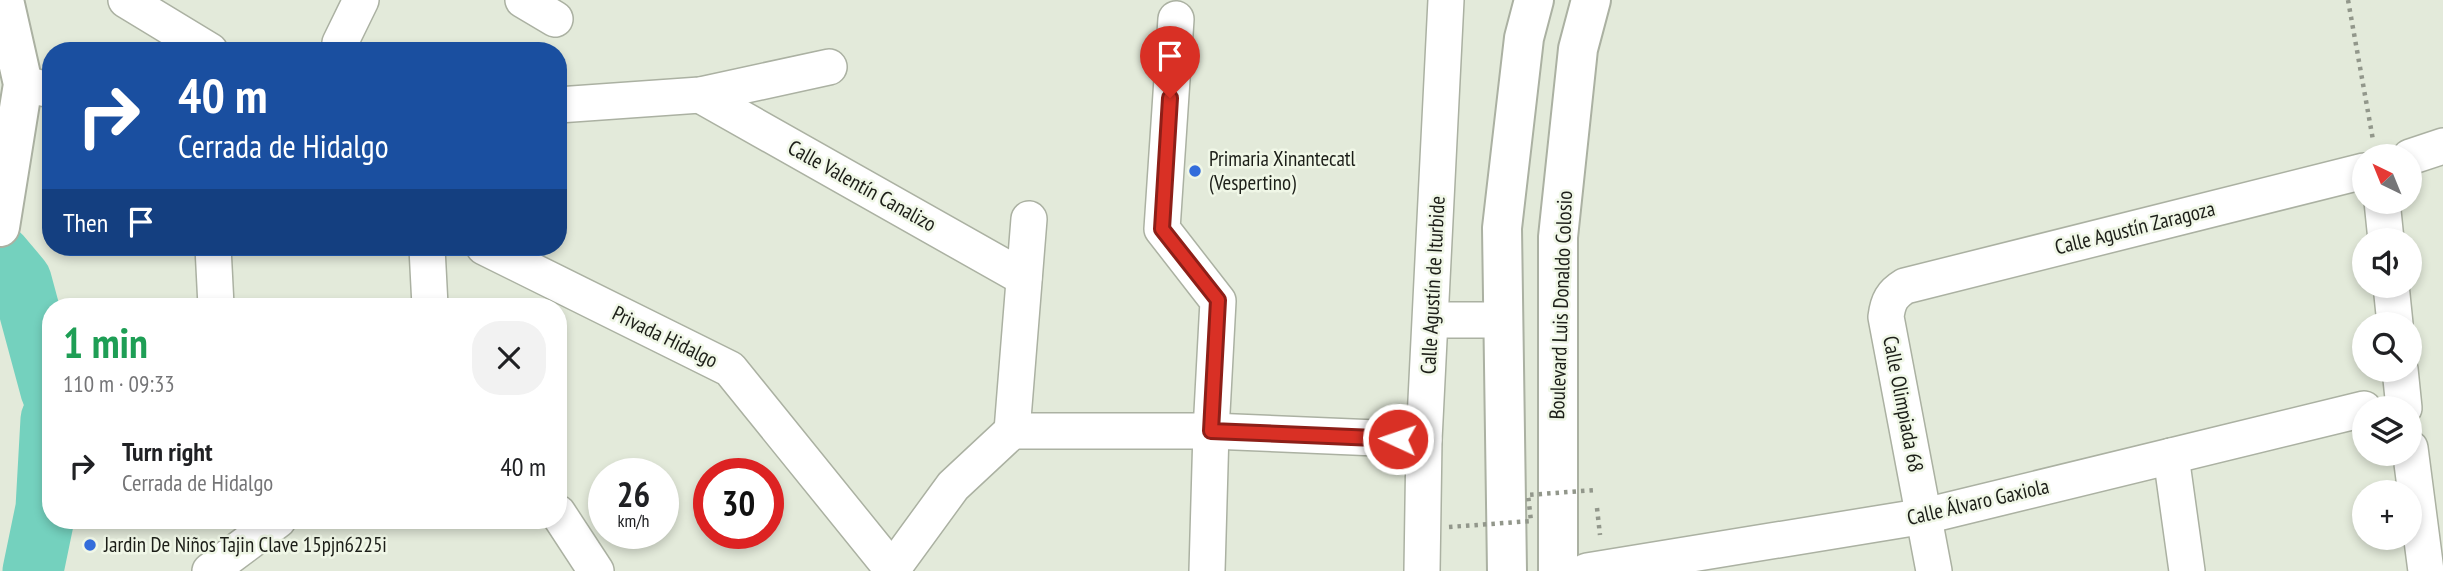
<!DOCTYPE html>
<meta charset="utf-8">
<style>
body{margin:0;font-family:"PT Sans Narrow",sans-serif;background:#f2f2f2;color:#202124;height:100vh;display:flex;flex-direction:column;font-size:26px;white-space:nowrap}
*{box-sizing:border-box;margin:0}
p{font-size:23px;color:#757577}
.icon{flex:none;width:38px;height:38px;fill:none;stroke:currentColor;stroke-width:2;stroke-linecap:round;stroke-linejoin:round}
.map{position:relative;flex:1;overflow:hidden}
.drawer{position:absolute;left:42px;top:298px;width:525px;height:231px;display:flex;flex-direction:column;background:#fff;border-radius:28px;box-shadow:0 4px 10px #0003}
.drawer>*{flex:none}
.top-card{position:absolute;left:42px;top:42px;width:525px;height:214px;border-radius:28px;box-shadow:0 4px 10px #0003;background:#1a4fa0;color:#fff;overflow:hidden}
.needle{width:46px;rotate:317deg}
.tools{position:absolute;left:2352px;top:144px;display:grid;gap:14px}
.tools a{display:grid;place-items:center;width:70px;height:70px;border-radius:50%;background:#fff;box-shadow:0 4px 10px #0003;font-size:35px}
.speed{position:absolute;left:588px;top:458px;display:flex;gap:14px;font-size:35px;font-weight:700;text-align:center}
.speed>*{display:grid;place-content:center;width:91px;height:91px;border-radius:50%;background:#fff;box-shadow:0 4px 10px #0003;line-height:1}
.speed small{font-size:18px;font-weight:400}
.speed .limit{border:10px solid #d22;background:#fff;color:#111}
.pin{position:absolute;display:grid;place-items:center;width:60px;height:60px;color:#fff;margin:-72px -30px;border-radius:50% 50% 50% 0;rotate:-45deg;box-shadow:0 0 7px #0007}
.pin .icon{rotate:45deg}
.me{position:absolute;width:77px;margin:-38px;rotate:273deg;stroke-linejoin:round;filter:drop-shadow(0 0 5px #0008)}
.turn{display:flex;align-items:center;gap:24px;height:147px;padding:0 21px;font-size:32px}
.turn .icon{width:91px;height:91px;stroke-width:2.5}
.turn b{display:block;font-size:49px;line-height:60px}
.then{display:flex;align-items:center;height:66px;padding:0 21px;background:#0003;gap:14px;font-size:26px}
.round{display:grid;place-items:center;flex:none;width:74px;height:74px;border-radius:28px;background:#f2f2f2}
.headline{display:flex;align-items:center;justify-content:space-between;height:119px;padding:0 21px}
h1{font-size:42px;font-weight:600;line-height:52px;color:#1e9e55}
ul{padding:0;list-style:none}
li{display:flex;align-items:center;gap:21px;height:98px;padding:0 21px}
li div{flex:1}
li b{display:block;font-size:26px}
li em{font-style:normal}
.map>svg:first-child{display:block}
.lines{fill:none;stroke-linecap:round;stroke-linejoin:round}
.river{stroke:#74d1be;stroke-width:61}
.minor-casing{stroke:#abb1a2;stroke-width:38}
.tertiary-casing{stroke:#abb1a2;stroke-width:42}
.trunk-casing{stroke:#abb1a2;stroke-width:42}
.path{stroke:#92978b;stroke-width:4.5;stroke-dasharray:3.5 5;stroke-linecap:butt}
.minor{stroke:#fff;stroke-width:35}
.tertiary{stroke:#fff;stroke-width:38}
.trunk{stroke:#fff;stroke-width:38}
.path-bridge{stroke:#92978b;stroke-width:4.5;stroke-dasharray:3.5 5;stroke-linecap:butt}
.route-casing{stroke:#8d1f18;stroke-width:18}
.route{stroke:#d93025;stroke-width:12}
.poi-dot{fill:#336ddb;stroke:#f0f7e7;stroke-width:2.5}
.labels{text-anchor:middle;stroke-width:5;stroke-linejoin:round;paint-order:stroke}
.poi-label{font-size:21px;fill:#1c1e18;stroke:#f0f7e7;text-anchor:start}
.street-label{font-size:21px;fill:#1c1e18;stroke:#f0f7e7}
</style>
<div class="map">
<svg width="2443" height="571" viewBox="0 0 2443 571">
<rect width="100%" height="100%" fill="#e3eada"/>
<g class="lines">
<g class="river">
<path d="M0 255 21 280 51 391"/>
<path d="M33 571 46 508 51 419"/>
</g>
<g class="minor-casing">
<g id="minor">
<path d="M126 0 210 51"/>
<path d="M523 0 555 19"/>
<path d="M1176 19 1162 229 1218 301 1211 431 1207 571"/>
<path d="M339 51 340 43 361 0"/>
<path d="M23 84 51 90"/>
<path d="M700 95 1024 278"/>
<path d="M558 105 700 95 829 67"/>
<path d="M2410 157 2443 146"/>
<path d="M2382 201 2386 240"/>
<path d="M213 247 216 306"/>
<path d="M484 247 730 369 891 568"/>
<path d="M427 248 430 306"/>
<path d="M2391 285 2395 324"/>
<path d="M1432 320H1503"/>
<path d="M2400 369 2404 408"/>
<path d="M1012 431H1211L1424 440"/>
<path d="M1012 431 1029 219"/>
<path d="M2410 448 2426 571"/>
<path d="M2171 456 2187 571"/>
<path d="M558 513 596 571"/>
<path d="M210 571 278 520"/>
<path d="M891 571 953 486 1012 431"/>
<path d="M1422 571 1424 440 1446 0"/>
<path d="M1587 571 1925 516 2364 409"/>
<path d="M1934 571 1886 317C1888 301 1892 294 1905 286L2364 171"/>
</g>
</g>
<g class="tertiary-casing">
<path id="tertiary" d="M0 227 23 84 4 0"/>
</g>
<g class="trunk-casing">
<g id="trunk">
<path d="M1507 571 1502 228 1524 38 1534 0"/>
<path d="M1558 571V237L1578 49 1591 0"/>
</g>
</g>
<g class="path">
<path d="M2348 0 2373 140"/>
<path d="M1597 508 1600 535"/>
</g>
<use href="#minor" class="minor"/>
<use href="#tertiary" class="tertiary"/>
<use href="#trunk" class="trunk"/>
<path class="path-bridge" d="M1449 527 1531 521 1528 495 1596 490"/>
</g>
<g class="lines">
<g class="route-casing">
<path id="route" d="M1170 98 1162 229 1218 300 1211 431 1398 439"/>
</g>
<use href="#route" class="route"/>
</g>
<g class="poi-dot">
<circle cx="1195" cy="171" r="7"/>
<circle cx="90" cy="545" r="7"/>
</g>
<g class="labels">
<g class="poi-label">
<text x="1209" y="166">Primaria Xinantecatl<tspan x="1209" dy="24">(Vespertino)</tspan></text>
<text x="104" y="552">Jardin De Niños Tajin Clave 15pjn6225i</text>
</g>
<g class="street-label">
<text transform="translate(862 186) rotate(29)" y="7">Calle Valentín Canalizo</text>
<text transform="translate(2135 228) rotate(-14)" y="7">Calle Agustín Zaragoza</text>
<text transform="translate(1433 285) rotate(-87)" y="7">Calle Agustín de Iturbide</text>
<text transform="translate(1561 305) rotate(-88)" y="7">Boulevard Luis Donaldo Colosio</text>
<text transform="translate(665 337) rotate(26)" y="7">Privada Hidalgo</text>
<text transform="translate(1903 404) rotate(79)" y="7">Calle Olimpiada 68</text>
<text transform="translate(1978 502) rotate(-13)" y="7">Calle Álvaro Gaxiola</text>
</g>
</g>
</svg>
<div class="tools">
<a><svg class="needle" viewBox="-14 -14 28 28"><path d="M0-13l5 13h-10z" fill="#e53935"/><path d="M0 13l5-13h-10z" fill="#757577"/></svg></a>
<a><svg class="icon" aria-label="sound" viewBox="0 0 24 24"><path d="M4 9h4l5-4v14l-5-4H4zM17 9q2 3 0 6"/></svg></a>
<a><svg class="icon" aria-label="search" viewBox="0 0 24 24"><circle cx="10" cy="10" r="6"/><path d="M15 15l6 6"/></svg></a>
<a><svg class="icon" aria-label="layers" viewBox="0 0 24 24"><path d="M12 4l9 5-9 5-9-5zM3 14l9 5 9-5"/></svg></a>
<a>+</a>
</div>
<div class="speed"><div>26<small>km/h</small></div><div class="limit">30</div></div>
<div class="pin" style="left:1170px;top:98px;background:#d93025"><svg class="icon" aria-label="arrive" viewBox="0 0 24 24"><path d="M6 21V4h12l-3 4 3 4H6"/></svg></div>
<svg class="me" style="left:1398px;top:439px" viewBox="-20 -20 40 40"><circle r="17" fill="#d93025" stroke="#fff" stroke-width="3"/><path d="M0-11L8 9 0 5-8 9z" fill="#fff"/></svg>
<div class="top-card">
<div class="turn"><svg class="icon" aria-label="right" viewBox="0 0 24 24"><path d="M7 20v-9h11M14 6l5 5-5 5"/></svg><div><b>40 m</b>Cerrada de Hidalgo</div></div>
<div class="then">Then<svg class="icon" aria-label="arrive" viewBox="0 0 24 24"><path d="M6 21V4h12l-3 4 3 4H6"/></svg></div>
</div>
<section class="drawer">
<div class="headline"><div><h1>1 min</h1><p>110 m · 09:33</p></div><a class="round"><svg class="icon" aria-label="close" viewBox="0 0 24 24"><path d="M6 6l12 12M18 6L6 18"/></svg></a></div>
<ul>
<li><svg class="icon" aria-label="right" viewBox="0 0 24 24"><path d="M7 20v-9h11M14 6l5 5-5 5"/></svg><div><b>Turn right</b><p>Cerrada de Hidalgo</p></div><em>40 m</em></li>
</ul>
</section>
</div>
